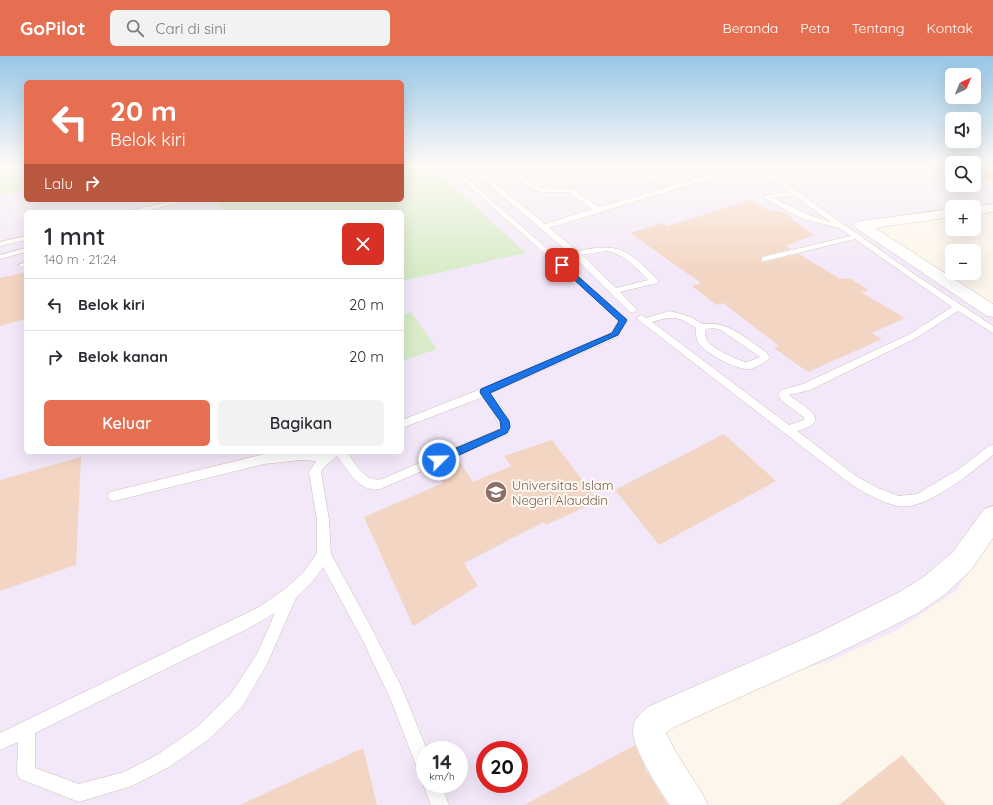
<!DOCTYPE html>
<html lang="id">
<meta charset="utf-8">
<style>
body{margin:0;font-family:Quicksand,sans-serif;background:#f2f2f3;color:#2b2b33;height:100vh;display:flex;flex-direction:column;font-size:15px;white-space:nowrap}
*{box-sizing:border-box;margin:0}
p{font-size:13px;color:#7c7c81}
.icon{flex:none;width:22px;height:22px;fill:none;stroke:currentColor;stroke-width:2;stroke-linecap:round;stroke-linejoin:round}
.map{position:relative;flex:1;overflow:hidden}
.sheet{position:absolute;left:24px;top:154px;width:380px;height:244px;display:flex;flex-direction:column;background:#fff;border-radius:6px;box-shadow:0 4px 16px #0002}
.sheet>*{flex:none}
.guide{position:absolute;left:24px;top:24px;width:380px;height:122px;border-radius:6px;box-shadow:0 4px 16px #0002;background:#e76f51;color:#fff;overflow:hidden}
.needle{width:26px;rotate:44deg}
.controls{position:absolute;left:945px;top:12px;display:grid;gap:8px}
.controls a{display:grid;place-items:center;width:36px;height:36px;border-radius:6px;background:#fff;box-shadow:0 4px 16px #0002;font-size:20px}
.speed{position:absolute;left:416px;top:685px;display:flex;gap:8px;font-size:20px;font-weight:700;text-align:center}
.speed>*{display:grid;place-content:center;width:52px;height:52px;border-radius:50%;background:#fff;box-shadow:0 4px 16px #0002;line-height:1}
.speed small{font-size:10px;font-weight:400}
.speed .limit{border:6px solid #d22;background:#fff;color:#111}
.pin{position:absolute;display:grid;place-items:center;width:34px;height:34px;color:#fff;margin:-17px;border-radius:8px;box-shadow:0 2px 6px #0006}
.me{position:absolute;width:44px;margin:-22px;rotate:67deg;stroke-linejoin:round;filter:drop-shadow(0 0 3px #0008)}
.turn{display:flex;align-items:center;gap:14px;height:84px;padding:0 20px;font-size:18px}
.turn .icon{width:52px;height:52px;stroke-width:2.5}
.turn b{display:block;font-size:28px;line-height:34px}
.then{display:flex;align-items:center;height:38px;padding:0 20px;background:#0003;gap:8px;font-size:15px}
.round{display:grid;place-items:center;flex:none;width:42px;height:42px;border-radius:6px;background:#f2f2f3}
.summary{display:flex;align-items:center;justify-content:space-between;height:68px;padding:0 20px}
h1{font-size:24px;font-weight:600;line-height:30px}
.cta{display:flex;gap:8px;margin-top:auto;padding:8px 20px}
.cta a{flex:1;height:46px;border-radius:6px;background:#e76f51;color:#fff;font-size:16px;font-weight:600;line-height:46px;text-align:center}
.cta a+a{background:#f2f2f3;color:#2b2b33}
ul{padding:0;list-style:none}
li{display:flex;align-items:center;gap:12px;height:52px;padding:0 20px;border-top:1px solid #e1e1e2}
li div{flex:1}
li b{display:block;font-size:15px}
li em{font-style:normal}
header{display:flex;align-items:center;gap:24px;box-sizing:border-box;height:56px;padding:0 20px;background:#e76f51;color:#fff}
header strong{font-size:19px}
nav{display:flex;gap:22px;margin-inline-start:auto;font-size:14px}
.search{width:280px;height:36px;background:#f2f2f3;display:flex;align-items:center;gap:10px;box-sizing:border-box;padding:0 14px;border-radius:6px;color:#7c7c81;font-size:15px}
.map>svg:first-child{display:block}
.education{fill:#f3e8fa;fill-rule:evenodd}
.green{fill:#d8ecc9}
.building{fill:#f3d5c3}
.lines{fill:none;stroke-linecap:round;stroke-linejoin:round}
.lane-casing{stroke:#d1beb0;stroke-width:1}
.street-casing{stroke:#d1beb0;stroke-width:1}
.primary-casing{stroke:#dad1cd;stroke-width:1}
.lane{fill:#fff;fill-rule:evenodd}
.street{fill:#fff;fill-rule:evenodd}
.primary{fill:#fbd9a5;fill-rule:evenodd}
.route{fill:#1a73e8;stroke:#114b97}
.labels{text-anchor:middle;stroke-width:4;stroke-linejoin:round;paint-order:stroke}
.education-label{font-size:13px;fill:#785e54;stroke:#fffaf3;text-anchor:start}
</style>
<header>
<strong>GoPilot</strong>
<div class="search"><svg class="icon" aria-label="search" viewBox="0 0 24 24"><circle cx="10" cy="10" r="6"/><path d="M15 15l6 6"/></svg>Cari di sini</div>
<nav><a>Beranda</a><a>Peta</a><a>Tentang</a><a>Kontak</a></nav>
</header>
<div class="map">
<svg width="993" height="749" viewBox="0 0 993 749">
<rect width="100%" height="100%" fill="#fdf6ec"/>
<path class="education" d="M402 110H952V129H974V120L993 130V157L974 159V151H952V162L869 171 993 251V476L957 534 897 574 830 605 649 658 707 749H0V138L26 135V144H402ZM26 156H402V396H26ZM425 694H459V728H425ZM485 694H519V728H485Z"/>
<g class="green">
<path d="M0 110H26V135L0 138Z"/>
<path d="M402 110H431L526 197 402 225V156H222L218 147 232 144H402Z"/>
<path d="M411 256 437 293 402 305V259Z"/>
</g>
<g class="building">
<path d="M751 144 770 155 775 154 790 159 792 163 814 179 786 190 791 193 762 200 761 206H765L799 198 840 223 849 222 869 234 861 236 905 262 872 277 882 283 808 316 774 292 779 290 723 247 716 249 692 230 701 227 630 177 663 167 668 170Z"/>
<path d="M26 216V263L0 270V222Z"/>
<path d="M724 378 776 425 659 489 615 434Z"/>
<path d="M552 384 598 445 546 469 544 466 464 507 478 530 413 570 364 461 443 427 437 417 460 406 473 426 511 410 504 400Z"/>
<path d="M81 401 76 509 0 535V424Z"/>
<path d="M635 689 646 714 668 749H524Z"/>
<path d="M363 692 377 749H240Z"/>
<path d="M902 699 946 749H839Z"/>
</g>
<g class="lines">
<g class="lane-casing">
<g id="lane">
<path d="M446 110H453L628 264 617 281 491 337C499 348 515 364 508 378L380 433C359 437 348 414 337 400L324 411 321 416 329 464 331 498 372 573 402 632 427 694H425V719L419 717 390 642 362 583 323 511 313 525 296 542 267 608 242 651 208 684 169 711 132 730 79 746 20 723 17 717 18 686 0 694V677L259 551 285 533 303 517 317 497V464L309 416 316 405 301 404 264 408 114 445 110 444 108 440 110 436 264 398 295 396H347C356 408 365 427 382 423L499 373V371L496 361 483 341 402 372V364L481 333 611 277 619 263ZM275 557 257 598 230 639 196 672 157 699 124 716 79 728 35 712V677L245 574Z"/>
<path d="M467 110H474L545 168 592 153 568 136H542L532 132 500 110H507L536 130 543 132 572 133 599 151 692 124 679 118 645 125 642 123 643 122 680 114 699 122 741 110H751L549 172 578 195C621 186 627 194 657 223L658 225 657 227 620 236 637 254 633 257 630 256 573 200ZM606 195C624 197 636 212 648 224L616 232 582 199Z"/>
<path d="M753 110H761L767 114 781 110H792L771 117 917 220 993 270V277L958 255 916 282 810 334 789 339C804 351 835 365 797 375L856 420 878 432 899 440 917 438 959 413 989 390 993 389V399C973 415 924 456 898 450 880 446 863 436 848 426L636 262 641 259 646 262 670 255 691 261 702 268C727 264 747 283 766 296L770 302 768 304C763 307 755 313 748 313 736 314 703 296 697 285 696 281 696 276 696 272 678 260 673 260 652 266L789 369 804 364V361L782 345 778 339 781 334 803 328 910 278 952 251 855 183 765 205H762V201L851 180 839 172 803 163 764 142V140L789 136ZM794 139 831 166 809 159 773 142ZM713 272 721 274 760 301 748 306H745C736 303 710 292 706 283 705 280 705 276 706 273Z"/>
<path d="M177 144H190L142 156H128L132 154Z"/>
<path d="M26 180V184L0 190V186Z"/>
<path d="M26 192V196L0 203V199Z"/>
<path d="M26 206V210L22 211 18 209Z"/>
<path d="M425 724V728H441L449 749H431L423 728Z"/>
</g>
</g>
<g class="street-casing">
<g id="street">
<path d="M993 148V156L974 159 973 151Z"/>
<path d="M952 153V161L875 172 993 248V261L987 260 856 172 854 169 856 166 861 165Z"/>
<path d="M993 450V482L971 514 945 538 918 557 840 596 674 671 666 677 678 700 702 737 708 749H670C659 733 633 694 633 675 633 663 642 654 652 649L820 576 898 537 925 520 953 496 984 453Z"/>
</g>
</g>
<g class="primary-casing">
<path id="primary" d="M974 110H980L993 117V126L974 117Z"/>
</g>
<use href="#lane" class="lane"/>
<use href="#street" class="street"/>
<use href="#primary" class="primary"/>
</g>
<linearGradient id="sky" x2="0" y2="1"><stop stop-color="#97c7e8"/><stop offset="0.51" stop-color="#fefbf6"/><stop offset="1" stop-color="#fefbf6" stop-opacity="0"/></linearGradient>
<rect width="993" height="215" fill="url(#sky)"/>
<path class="route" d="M559 208H564L626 263 627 264 618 279 490 337 509 365 510 371 507 377 442 407H435L434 404 435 401 501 373 500 365 481 338 480 336 481 333 612 277 619 265 559 210Z"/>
<defs>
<g id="university-disc" transform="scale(1.15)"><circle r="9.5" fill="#8d6e63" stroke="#fffaf3"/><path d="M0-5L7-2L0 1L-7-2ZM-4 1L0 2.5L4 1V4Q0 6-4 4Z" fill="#fff"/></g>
</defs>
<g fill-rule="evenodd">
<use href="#university-disc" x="496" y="436"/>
</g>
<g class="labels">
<g class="education-label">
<text x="512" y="434">Universitas Islam<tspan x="512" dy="15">Negeri Alauddin</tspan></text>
</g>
</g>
</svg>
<div class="controls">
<a><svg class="needle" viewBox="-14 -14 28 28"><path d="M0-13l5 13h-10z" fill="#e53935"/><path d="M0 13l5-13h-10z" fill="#7c7c81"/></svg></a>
<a><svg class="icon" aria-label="sound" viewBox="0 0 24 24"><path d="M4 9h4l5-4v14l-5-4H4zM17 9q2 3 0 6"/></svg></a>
<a><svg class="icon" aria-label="search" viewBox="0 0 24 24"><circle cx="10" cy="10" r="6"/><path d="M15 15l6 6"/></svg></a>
<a>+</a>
<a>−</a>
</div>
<div class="speed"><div>14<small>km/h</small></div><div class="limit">20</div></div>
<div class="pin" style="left:562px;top:209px;background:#d93025"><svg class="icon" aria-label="arrive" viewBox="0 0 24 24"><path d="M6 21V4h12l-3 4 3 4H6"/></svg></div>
<svg class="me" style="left:439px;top:404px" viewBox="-20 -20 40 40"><circle r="17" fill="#1a73e8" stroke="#fff" stroke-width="3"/><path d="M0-11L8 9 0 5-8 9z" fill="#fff"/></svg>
<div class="guide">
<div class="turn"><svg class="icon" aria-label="left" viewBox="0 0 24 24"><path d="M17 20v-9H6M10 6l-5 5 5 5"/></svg><div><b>20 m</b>Belok kiri</div></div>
<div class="then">Lalu<svg class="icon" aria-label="right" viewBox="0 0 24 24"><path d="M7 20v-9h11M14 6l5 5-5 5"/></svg></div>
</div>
<section class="sheet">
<div class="summary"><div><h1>1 mnt</h1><p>140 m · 21:24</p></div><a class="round" style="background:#d93025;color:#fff"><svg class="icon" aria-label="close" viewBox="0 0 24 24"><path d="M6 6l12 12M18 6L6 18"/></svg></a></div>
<ul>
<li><svg class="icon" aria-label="left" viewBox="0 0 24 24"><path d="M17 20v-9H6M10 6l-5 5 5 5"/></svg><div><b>Belok kiri</b></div><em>20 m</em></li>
<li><svg class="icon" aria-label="right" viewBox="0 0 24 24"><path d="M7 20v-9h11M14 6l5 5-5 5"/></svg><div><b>Belok kanan</b></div><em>20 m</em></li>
</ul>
<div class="cta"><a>Keluar</a><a>Bagikan</a></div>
</section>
</div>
